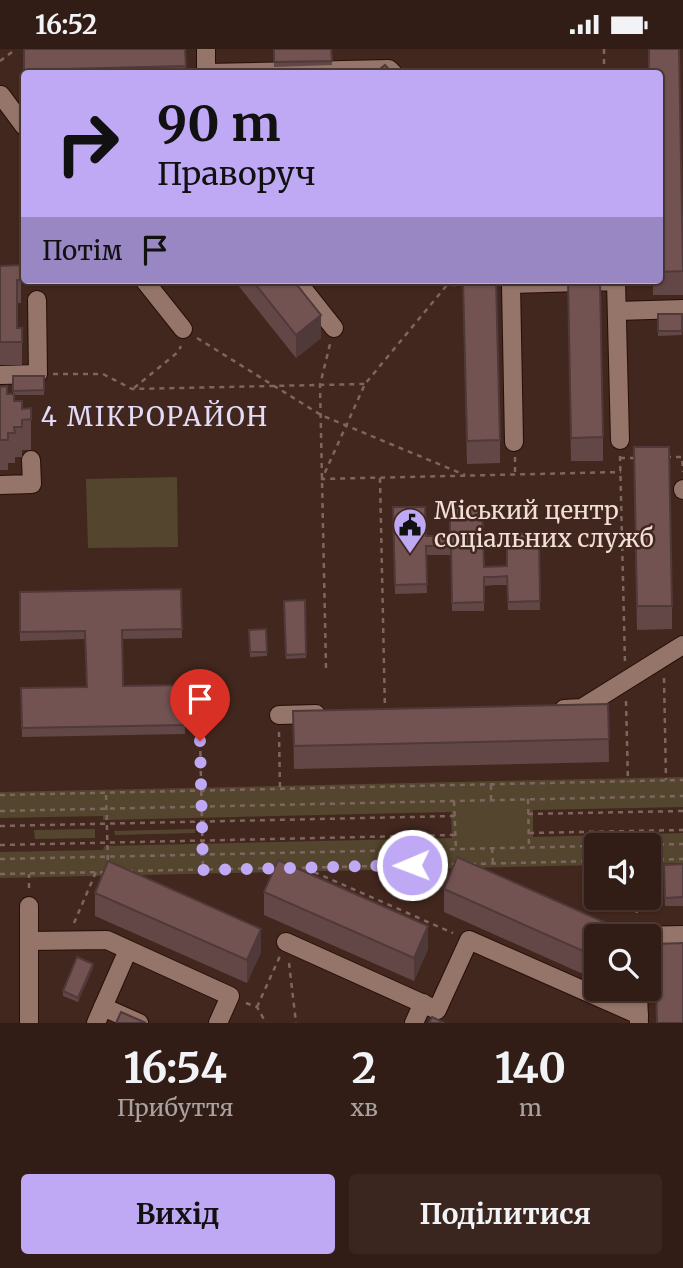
<!DOCTYPE html>
<html lang="uk">
<meta charset="utf-8">
<style>
body{margin:0;font-family:Merriweather,serif;background:#3a261f;color:#f1f3f6;height:100vh;display:flex;flex-direction:column;font-size:26px;white-space:nowrap}
*{box-sizing:border-box;margin:0}
p{font-size:23px;color:#a8a2a1}
.icon{flex:none;width:38px;height:38px;fill:none;stroke:currentColor;stroke-width:2;stroke-linecap:round;stroke-linejoin:round}
.map{position:relative;height:974px;overflow:hidden}
.panel{display:flex;flex-direction:column;background:#321d16;flex:1}
.panel>*{flex:none}
.banner{position:absolute;left:21px;top:21px;width:642px;height:214px;border-radius:7px;box-shadow:0 2px 5px #0004,0 0 0 2px #4d3b35;background:#bfa9f4;color:#111;overflow:hidden}
.fabs{position:absolute;left:584px;top:784px;display:grid;gap:14px}
.fabs a{display:grid;place-items:center;width:77px;height:77px;border-radius:7px;background:#321d16;box-shadow:0 2px 5px #0004,0 0 0 2px #4d3b35;font-size:35px}
.pin{position:absolute;display:grid;place-items:center;width:60px;height:60px;color:#fff;margin:-72px -30px;border-radius:50% 50% 50% 0;rotate:-45deg;box-shadow:0 0 7px #0007}
.pin .icon{rotate:45deg}
.me{position:absolute;width:77px;margin:-38px;rotate:269deg;stroke-linejoin:round;filter:drop-shadow(0 0 5px #0008)}
.turn{display:flex;align-items:center;gap:24px;height:147px;padding:0 21px;font-size:32px}
.turn .icon{width:91px;height:91px;stroke-width:2.5}
.turn b{display:block;font-size:49px;line-height:60px}
.then{display:flex;align-items:center;height:66px;padding:0 21px;background:#0003;gap:14px;font-size:26px}
.eta{display:flex;justify-content:space-evenly;align-items:center;height:119px;text-align:center}
.eta b{font-size:42px;font-weight:700;line-height:49px}
.primary-button{display:flex;gap:14px;margin-top:auto;padding:14px 21px}
.primary-button a{flex:1;height:80px;border-radius:7px;background:#bfa9f4;color:#111;font-size:28px;font-weight:700;line-height:80px;text-align:center}
.primary-button a+a{background:#3a261f;color:#f1f3f6}
.status{display:flex;justify-content:space-between;align-items:center;height:49px;padding:0 35px;background:#321d16;direction:ltr}
.status svg{height:19px;fill:currentColor}
.map>svg:first-child{display:block}
.green{fill:#54462e}
.lines{fill:none;stroke-linecap:round;stroke-linejoin:round}
.minor-casing{stroke:#270f07;stroke-width:20}
.path{stroke:#7e665e;stroke-width:2.5;stroke-dasharray:5 5;stroke-linecap:butt}
.minor{stroke:#95756a;stroke-width:18}
.wall{fill:#634747}
.shaded-wall{fill:#503939}
.building{fill:#735252;stroke:#503939;stroke-width:2}
.route{stroke:#bfa9f4;stroke-width:12;stroke-dasharray:0 21.6}
.labels{text-anchor:middle;stroke-width:5;stroke-linejoin:round;paint-order:stroke}
.poi-label{font-size:24px;fill:#f2dfd9;stroke:#42271e;text-anchor:start}
.neighbourhood-label{font-size:26px;letter-spacing:2px;fill:#e3dcf9;stroke:#42271e}
</style>
<div class="status"><b>16:52</b><svg viewBox="0 0 49 12"><path d="M0 12V9h3v3zM5 12V6h3v6zM10 12V3h3v9zM15 12V0h3v12zM26 1h20v11H26zM47 4h2v5h-2z"/></svg></div>
<div class="map">
<svg width="683" height="974" viewBox="0 0 683 974">
<rect width="100%" height="100%" fill="#42271e"/>
<g class="green">
<path d="M177 428 178 498 88 499 86 430Z"/>
<path d="M683 728V758L533 761V788L683 784V814L649 815V796H597V816L0 829V803L103 801 104 797 452 789 451 763 103 771V767L0 769V743Z"/>
<path d="M95 780V789L35 790 34 781Z"/>
<path d="M195 780V784L115 786 114 782Z"/>
</g>
<g class="lines">
<g class="minor-casing">
<g id="minor">
<path d="M206 0V24"/>
<path d="M206 24 389 20 393 24"/>
<path d="M1 46 24 77"/>
<path d="M144 231 183 280"/>
<path d="M296 231 334 279"/>
<path d="M617 262 683 260"/>
<path d="M0 326 38 325 37 251"/>
<path d="M514 393 511 235 616 232 620 391"/>
<path d="M0 436 32 435 31 411"/>
<path d="M683 440V441"/>
<path d="M564 660 582 659 683 596"/>
<path d="M279 666 316 665"/>
<path d="M29 857V974"/>
<path d="M637 887 683 886"/>
<path d="M29 892 107 891 230 947 218 974"/>
<path d="M286 893 437 961 469 891 639 966"/>
<path d="M638 940 639 974"/>
<path d="M103 958 139 974"/>
<path d="M96 974 128 901"/>
<path d="M414 974 423 954"/>
</g>
</g>
<g class="path">
<path d="M604 0V24"/>
<path d="M0 12 16 0"/>
<path d="M466 236H447L365 335 322 430 621 423"/>
<path d="M197 289 321 366 465 426"/>
<path d="M53 325H103L132 340 365 335"/>
<path d="M134 339 178 303 181 297"/>
<path d="M620 407 625 614"/>
<path d="M515 408V426"/>
<path d="M666 408H682L683 423"/>
<path d="M620 409H635"/>
<path d="M380 429 385 663"/>
<path d="M326 619 320 336 330 295"/>
<path d="M664 629 666 731"/>
<path d="M199 642 203 821"/>
<path d="M626 652 628 733"/>
<path d="M279 683 280 740"/>
<path d="M491 736V750"/>
<path d="M0 746 683 731"/>
<path d="M106 746 108 816"/>
<path d="M528 750 529 799"/>
<path d="M454 752 456 800"/>
<path d="M0 762 683 747"/>
<path d="M528 765 683 762"/>
<path d="M0 777 455 767"/>
<path d="M529 784 683 781"/>
<path d="M0 796 455 786"/>
<path d="M639 796 683 795"/>
<path d="M492 799 493 814"/>
<path d="M0 810 597 797"/>
<path d="M649 811 683 810"/>
<path d="M471 815 597 812"/>
<path d="M292 819 457 815"/>
<path d="M305 819 453 884"/>
<path d="M128 822 279 819"/>
<path d="M0 825 107 823"/>
<path d="M29 839V825"/>
<path d="M636 849 637 869"/>
<path d="M74 874 96 823"/>
<path d="M289 914 296 974"/>
<path d="M246 954 257 958 266 974"/>
<path d="M257 958 280 907"/>
</g>
<use href="#minor" class="minor"/>
</g>
<g class="wall">
<path d="M24 0H185L186 24H24V44Z"/>
<path d="M274 0H331L332 16 274 18Z"/>
<path d="M660 24 683 184V246H653V231H660Z"/>
<path d="M21 216V254H17V279H22V316H0V217Z"/>
<path d="M234 231H293L321 289 296 309Z"/>
<path d="M568 231 603 388V412H571Z"/>
<path d="M463 252 500 391V414L467 415Z"/>
<path d="M658 265H682V286L658 287Z"/>
<path d="M13 327H44V346H14V352L22 360 31 359V401H22V408H15V414H8V421H0V338L7 345H13Z"/>
<path d="M634 421 672 557V580L637 581Z"/>
<path d="M393 458 426 487H450L484 518 507 517 539 484 540 561H508L507 536H495L484 537V562H452L451 506H426L427 544 395 545Z"/>
<path d="M181 540 182 589 122 590 123 637 184 636 185 685 22 688 21 639 87 638 85 590 20 592V543Z"/>
<path d="M305 551 306 609 286 610 284 552Z"/>
<path d="M266 580 267 607 250 608 249 581Z"/>
<path d="M608 655 609 713 294 720 293 662Z"/>
<path d="M683 815V857H665L664 816Z"/>
<path d="M444 840 606 887 592 929 444 863Z"/>
<path d="M264 843 428 900 414 932 264 866Z"/>
<path d="M95 844 261 903 247 934 95 867Z"/>
<path d="M93 919 78 953 63 947V942Z"/>
</g>
<g class="shaded-wall">
<path d="M321 266V289L296 309V286Z"/>
<path d="M606 874V887H600Z"/>
<path d="M428 877V900L414 932V909Z"/>
<path d="M261 880V903L247 934V911Z"/>
<path d="M597 896V919L592 929V906Z"/>
<path d="M93 915V919L78 953V949Z"/>
</g>
<g class="building">
<path d="M24 0H185L186 17 24 21Z"/>
<path d="M274 0H331L332 12 274 13Z"/>
<path d="M649 0H679L683 222 660 223V24H649Z"/>
<path d="M385 16 392 24H375Z"/>
<path d="M21 216V231H17V279H22V293H0V217Z"/>
<path d="M252 231H293L321 266 296 286Z"/>
<path d="M463 231H496L500 391 467 392Z"/>
<path d="M568 231H600L603 388 571 389Z"/>
<rect x="658" y="265" width="24" height="17"/>
<path d="M13 327H44V341L13 342Z"/>
<path d="M7 337V345H14V352H22V360L31 359V370L22 371V378H14L15 384H8V391H0V338Z"/>
<path d="M634 398H669L672 557H637Z"/>
<path d="M450 457H482L484 518 507 517V485L539 484 540 552 508 553 507 527 495 528H484V553L452 554 451 497H426L427 535 395 536 393 458H425L426 487H450Z"/>
<path d="M181 540 182 580 122 581 123 637 184 636 185 676 22 679 21 639 87 638 85 582 20 583V543Z"/>
<path d="M305 551 306 605 286 606 284 552Z"/>
<path d="M266 580 267 603H250L249 581Z"/>
<path d="M608 655 609 690 294 697 293 662Z"/>
<path d="M457 808 606 874 600 887H597V896L592 906 444 840Z"/>
<path d="M278 811 428 877 414 909 264 843Z"/>
<path d="M108 812 261 880 247 911 95 844Z"/>
<path d="M683 815V848L665 849 664 816Z"/>
<path d="M683 894V974H657L655 895Z"/>
<path d="M77 908 93 915 78 949 63 942Z"/>
<path d="M121 963 146 974H116Z"/>
<path d="M432 968 444 974H429Z"/>
</g>
<g class="lines">
<path class="route" d="M200 692 203 821 412 816"/>
</g>
<defs>
<g id="civic-pin" transform="scale(1.75)"><path d="M0 17L-7.5 6A9.5 9.5 0 1 1 7.5 6Z" fill="#bfa9f4" stroke="#42271e"/><path d="M-.6-6.5H3V-4.5H.6V-3L4-1V1h2V6H-6V1h2V-1L-.6-3ZM-1.2 2.5V6h2.4V2.5Z" fill="#111"/></g>
</defs>
<g fill-rule="evenodd">
<use href="#civic-pin" x="410" y="476"/>
</g>
<g class="labels">
<g class="poi-label">
<text x="434" y="470">Міський центр<tspan x="434" dy="28">соціальних служб</tspan></text>
</g>
<g class="neighbourhood-label">
<text x="155" y="377">4 МІКРОРАЙОН</text>
</g>
</g>
</svg>
<div class="fabs">
<a><svg class="icon" aria-label="sound" viewBox="0 0 24 24"><path d="M4 9h4l5-4v14l-5-4H4zM17 9q2 3 0 6"/></svg></a>
<a><svg class="icon" aria-label="search" viewBox="0 0 24 24"><circle cx="10" cy="10" r="6"/><path d="M15 15l6 6"/></svg></a>
</div>
<div class="pin" style="left:200px;top:692px;background:#d93025"><svg class="icon" aria-label="arrive" viewBox="0 0 24 24"><path d="M6 21V4h12l-3 4 3 4H6"/></svg></div>
<svg class="me" style="left:412px;top:816px" viewBox="-20 -20 40 40"><circle r="17" fill="#bfa9f4" stroke="#fff" stroke-width="3"/><path d="M0-11L8 9 0 5-8 9z" fill="#fff"/></svg>
<div class="banner">
<div class="turn"><svg class="icon" aria-label="right" viewBox="0 0 24 24"><path d="M7 20v-9h11M14 6l5 5-5 5"/></svg><div><b>90 m</b>Праворуч</div></div>
<div class="then">Потім<svg class="icon" aria-label="arrive" viewBox="0 0 24 24"><path d="M6 21V4h12l-3 4 3 4H6"/></svg></div>
</div>
</div>
<section class="panel">
<div class="eta">
<div><b>16:54</b><p>Прибуття</p></div>
<div><b>2</b><p>хв</p></div>
<div><b>140</b><p>m</p></div>
</div>
<div class="primary-button"><a>Вихід</a><a>Поділитися</a></div>
</section>
